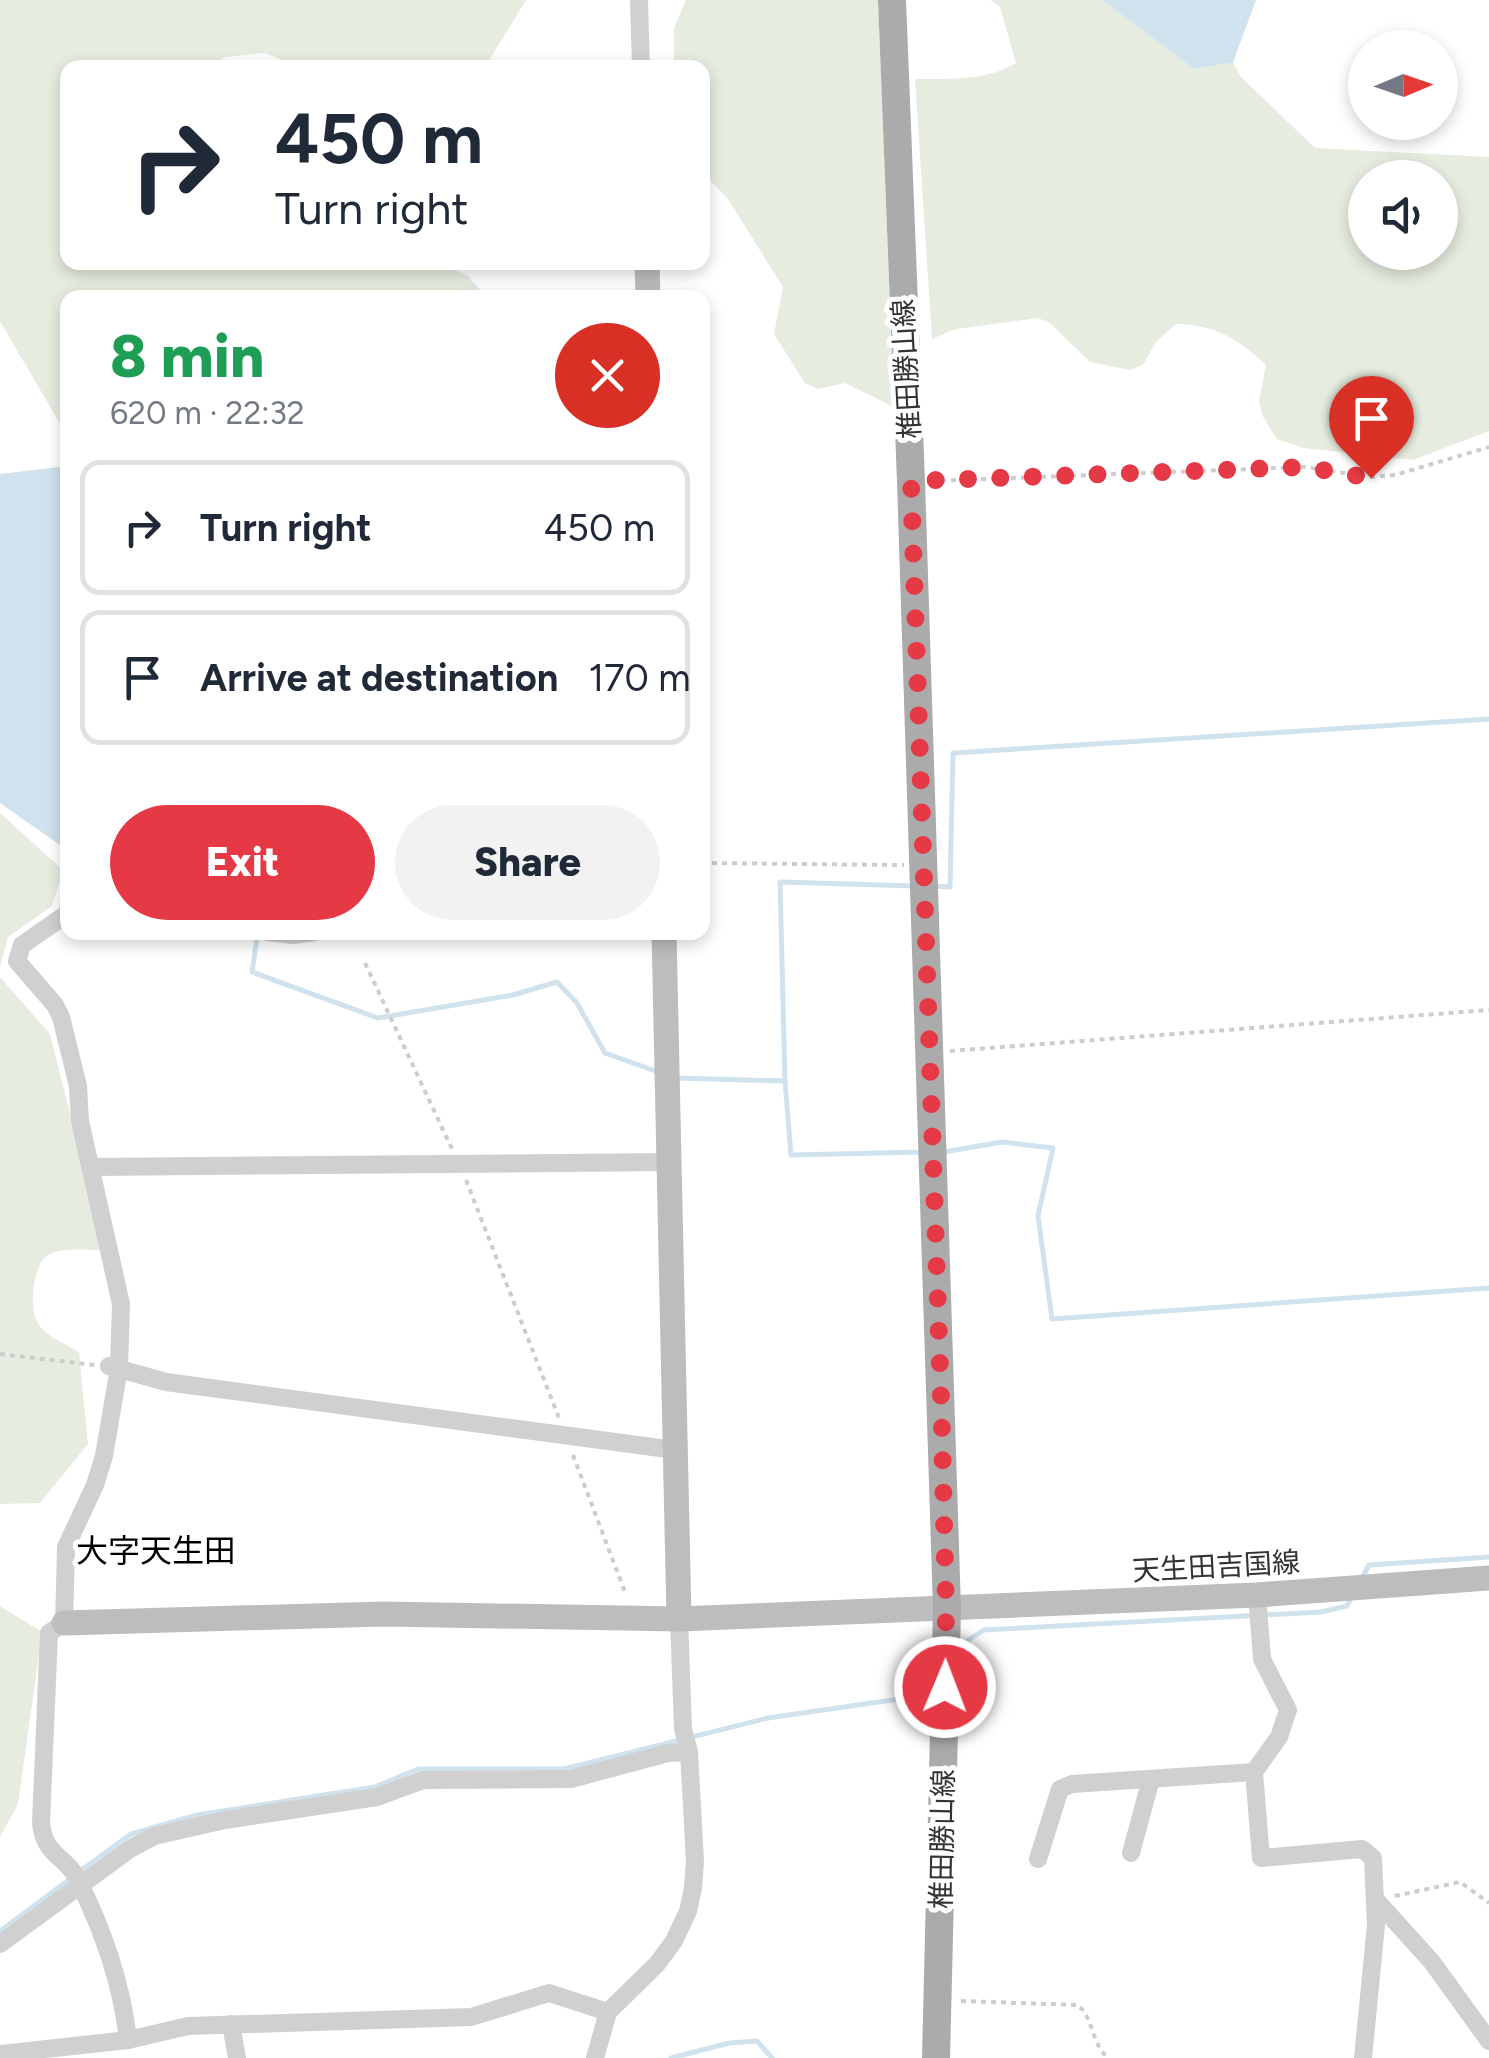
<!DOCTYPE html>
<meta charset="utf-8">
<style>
body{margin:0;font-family:Figtree,"Noto Sans JP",sans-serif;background:#f2f2f3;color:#1f2937;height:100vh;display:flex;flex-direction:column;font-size:38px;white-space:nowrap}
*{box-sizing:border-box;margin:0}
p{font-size:32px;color:#747a83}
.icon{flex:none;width:55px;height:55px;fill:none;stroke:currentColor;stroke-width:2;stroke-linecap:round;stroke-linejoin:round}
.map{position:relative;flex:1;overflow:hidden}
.panel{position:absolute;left:60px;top:290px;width:650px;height:650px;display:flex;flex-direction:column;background:#fff;border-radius:20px;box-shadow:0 5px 15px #0003}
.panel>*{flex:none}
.hud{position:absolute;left:60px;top:60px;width:650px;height:210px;border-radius:20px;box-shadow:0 5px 15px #0003;background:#fff;color:#1f2937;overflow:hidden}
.needle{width:65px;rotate:88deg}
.controls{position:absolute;left:1348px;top:30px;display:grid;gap:20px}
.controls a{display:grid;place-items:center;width:110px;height:110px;border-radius:50%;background:#fff;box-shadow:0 5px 15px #0003;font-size:50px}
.pin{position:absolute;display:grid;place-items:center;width:85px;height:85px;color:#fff;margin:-102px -42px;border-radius:50% 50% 50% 0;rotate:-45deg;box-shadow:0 0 10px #0007}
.pin .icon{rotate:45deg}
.me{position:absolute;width:110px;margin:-55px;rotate:1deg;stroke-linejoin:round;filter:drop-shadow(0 0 8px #0008)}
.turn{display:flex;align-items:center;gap:35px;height:210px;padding:0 50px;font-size:45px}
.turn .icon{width:130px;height:130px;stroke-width:2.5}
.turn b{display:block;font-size:70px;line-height:85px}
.round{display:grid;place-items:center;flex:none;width:105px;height:105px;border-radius:52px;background:#f2f2f3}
.head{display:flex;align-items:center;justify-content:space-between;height:170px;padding:0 50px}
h1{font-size:60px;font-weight:800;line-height:75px;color:#1e9e55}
.primary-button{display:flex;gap:20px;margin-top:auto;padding:20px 50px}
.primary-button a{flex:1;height:115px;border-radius:60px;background:#e63946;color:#fff;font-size:40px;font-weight:800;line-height:115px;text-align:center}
.primary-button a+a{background:#f2f2f3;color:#1f2937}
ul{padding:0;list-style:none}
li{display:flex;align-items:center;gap:30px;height:135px;margin:0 20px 15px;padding:0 30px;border:5px solid #e0e1e3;border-radius:20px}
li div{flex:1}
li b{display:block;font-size:38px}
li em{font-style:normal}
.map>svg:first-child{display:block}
.green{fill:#e6ecdf;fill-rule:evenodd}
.water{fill:#cfe2ee}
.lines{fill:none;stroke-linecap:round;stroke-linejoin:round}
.stream{stroke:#cfe2ee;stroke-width:5}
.path{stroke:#cdcdcd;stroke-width:4;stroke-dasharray:5 5;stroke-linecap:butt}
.street{stroke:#d0d0d0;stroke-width:18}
.secondary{stroke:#bdbdbd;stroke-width:25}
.primary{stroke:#ababab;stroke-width:28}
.route{stroke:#e63946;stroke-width:18;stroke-dasharray:0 32.4}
.labels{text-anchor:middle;stroke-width:10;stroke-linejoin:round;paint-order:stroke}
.street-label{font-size:28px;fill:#333;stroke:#fff}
.quarter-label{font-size:32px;fill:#000;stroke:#fff}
</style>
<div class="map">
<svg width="1489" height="2058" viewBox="0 0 1489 2058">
<rect width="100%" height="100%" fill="#fff"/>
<g class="green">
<path d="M0 0H526L485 67H299L265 53 225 57 210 67 68 68V262L439 263 468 276 486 297 68 298 67 436 0 321Z"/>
<path d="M686 0H878L894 407 845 383 818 389 805 383 774 334 783 287 728 199 703 173 702 68 674 67V28Z"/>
<path d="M990 0H1102L1194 69 1233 62 1240 76 1315 148 1489 157V431L1413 460 1303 448 1277 439 1262 415 1259 401 1266 365C1237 338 1215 325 1176 324L1156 342 1143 365 1130 370 1090 362 1050 323 1038 318 956 329 932 339 915 79C949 79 987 81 1016 63L1000 7ZM1365 178H1440V252H1365Z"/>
<path d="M0 813 63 870 52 906 8 937 0 967Z"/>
<path d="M0 977 50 1034 88 1185 100 1250C58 1249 37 1244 33 1294 33 1304 33 1316 39 1325 47 1337 66 1344 79 1352L88 1444 40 1503 0 1504Z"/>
<path d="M0 1606 42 1632 18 1804 0 1837Z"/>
</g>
<g class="water">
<path d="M1102 0H1256L1233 62 1194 69Z"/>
<path d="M67 466H68L67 850 0 803V474Z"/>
</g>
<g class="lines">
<g class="stream">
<path d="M931 886 950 887 953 753 1489 719"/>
<path d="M258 932 252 972 378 1018 513 995 557 982 577 1003 605 1053 661 1073"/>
<path d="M676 1078 785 1081 780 882 915 886"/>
<path d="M785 1081 791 1155 923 1152"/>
<path d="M944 1152 1002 1142 1053 1148 1038 1216 1052 1319 1489 1288"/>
<path d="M1361 1580 1369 1565 1489 1557"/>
<path d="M954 1691 967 1689 968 1640 984 1630 1321 1612 1347 1606 1351 1598"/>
<path d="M79 1872 131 1834 197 1815 375 1787 418 1769H564L768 1718 934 1694"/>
<path d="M0 1931 70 1879"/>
<path d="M671 2058 729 2043 757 2041 772 2058"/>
</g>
<g class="path">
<path d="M931 481 1305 467 1371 477 1395 475 1489 447"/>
<path d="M702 863 904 865"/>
<path d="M365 963 452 1149"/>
<path d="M950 1051 1489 1010"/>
<path d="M466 1180 559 1418"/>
<path d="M0 1354 94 1365"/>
<path d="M573 1455 626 1595"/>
<path d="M1395 1896 1460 1882 1489 1903"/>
<path d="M961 2001 1078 2005C1094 2019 1091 2043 1108 2058"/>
</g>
<g class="street">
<path d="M639 0 641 68"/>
<path d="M68 913 22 945 17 961 55 1005 61 1017 78 1086 80 1121 121 1304 119 1368 104 1456 95 1485 66 1547 64 1623 49 1633 41 1823C45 1858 66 1855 78 1880 103 1930 122 1985 128 2040"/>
<path d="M268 932 293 935 315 932"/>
<path d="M93 1167 670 1162"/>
<path d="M109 1366 166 1382 675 1450"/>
<path d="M1257 1595 1262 1659 1288 1710 1279 1737 1254 1772 1261 1858 1362 1849 1373 1858 1376 1925 1363 2058"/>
<path d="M1131 1853 1151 1779"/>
<path d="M1038 1859 1060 1789 1072 1784 1254 1772"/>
<path d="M1376 1900 1432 1962 1489 2041"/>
<path d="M0 1944 130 1849 154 1836 225 1820 377 1797 423 1780 571 1779 668 1753 689 1752"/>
<path d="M231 2024 237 2058"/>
<path d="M0 2054 128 2040 188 2026 471 2017 549 1993 608 2012"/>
<path d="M595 2058 608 2012 657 1964 674 1941 688 1911 693 1888 695 1861 689 1752 683 1729 679 1619"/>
</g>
<g class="secondary">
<path d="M647 262 648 298"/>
<path d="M664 932 679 1619"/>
<path d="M64 1623 383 1614 679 1619 1257 1595 1489 1578"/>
</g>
<path class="primary" d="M892 0 911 481 947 1609 936 2058"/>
</g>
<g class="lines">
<path class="route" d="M945 1687 946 1609 942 1430 911 481 1305 467 1371 478"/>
</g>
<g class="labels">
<g class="street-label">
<text transform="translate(906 369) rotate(-93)" y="10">椎田勝山線</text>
<text transform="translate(1216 1566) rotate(-3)" y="10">天生田吉国線</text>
<text transform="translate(942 1839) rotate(-89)" y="10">椎田勝山線</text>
</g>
<g class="quarter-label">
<text x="156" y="1562">大字天生田</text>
</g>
</g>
</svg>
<div class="controls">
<a><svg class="needle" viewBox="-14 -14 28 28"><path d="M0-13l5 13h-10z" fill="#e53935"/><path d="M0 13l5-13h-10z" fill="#747a83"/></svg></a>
<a><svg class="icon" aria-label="sound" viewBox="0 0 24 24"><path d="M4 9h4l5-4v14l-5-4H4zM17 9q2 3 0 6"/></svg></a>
</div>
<div class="pin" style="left:1371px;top:478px;background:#d93025"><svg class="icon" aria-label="arrive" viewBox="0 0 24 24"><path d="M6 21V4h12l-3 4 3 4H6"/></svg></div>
<svg class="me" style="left:945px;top:1687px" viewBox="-20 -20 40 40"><circle r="17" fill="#e63946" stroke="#fff" stroke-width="3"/><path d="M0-11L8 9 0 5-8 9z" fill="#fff"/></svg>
<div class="hud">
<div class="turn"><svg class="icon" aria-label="right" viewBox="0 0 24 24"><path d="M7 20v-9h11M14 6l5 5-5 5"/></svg><div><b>450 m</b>Turn right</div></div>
</div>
<section class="panel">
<div class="head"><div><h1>8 min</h1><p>620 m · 22:32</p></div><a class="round" style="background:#d93025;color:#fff"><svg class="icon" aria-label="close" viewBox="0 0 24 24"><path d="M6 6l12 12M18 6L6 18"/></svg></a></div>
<ul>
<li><svg class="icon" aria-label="right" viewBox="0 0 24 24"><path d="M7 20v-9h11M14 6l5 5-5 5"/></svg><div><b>Turn right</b></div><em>450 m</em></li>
<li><svg class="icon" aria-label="arrive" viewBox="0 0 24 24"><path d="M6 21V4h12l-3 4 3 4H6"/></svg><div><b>Arrive at destination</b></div><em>170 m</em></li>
</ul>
<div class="primary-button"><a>Exit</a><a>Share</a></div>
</section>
</div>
